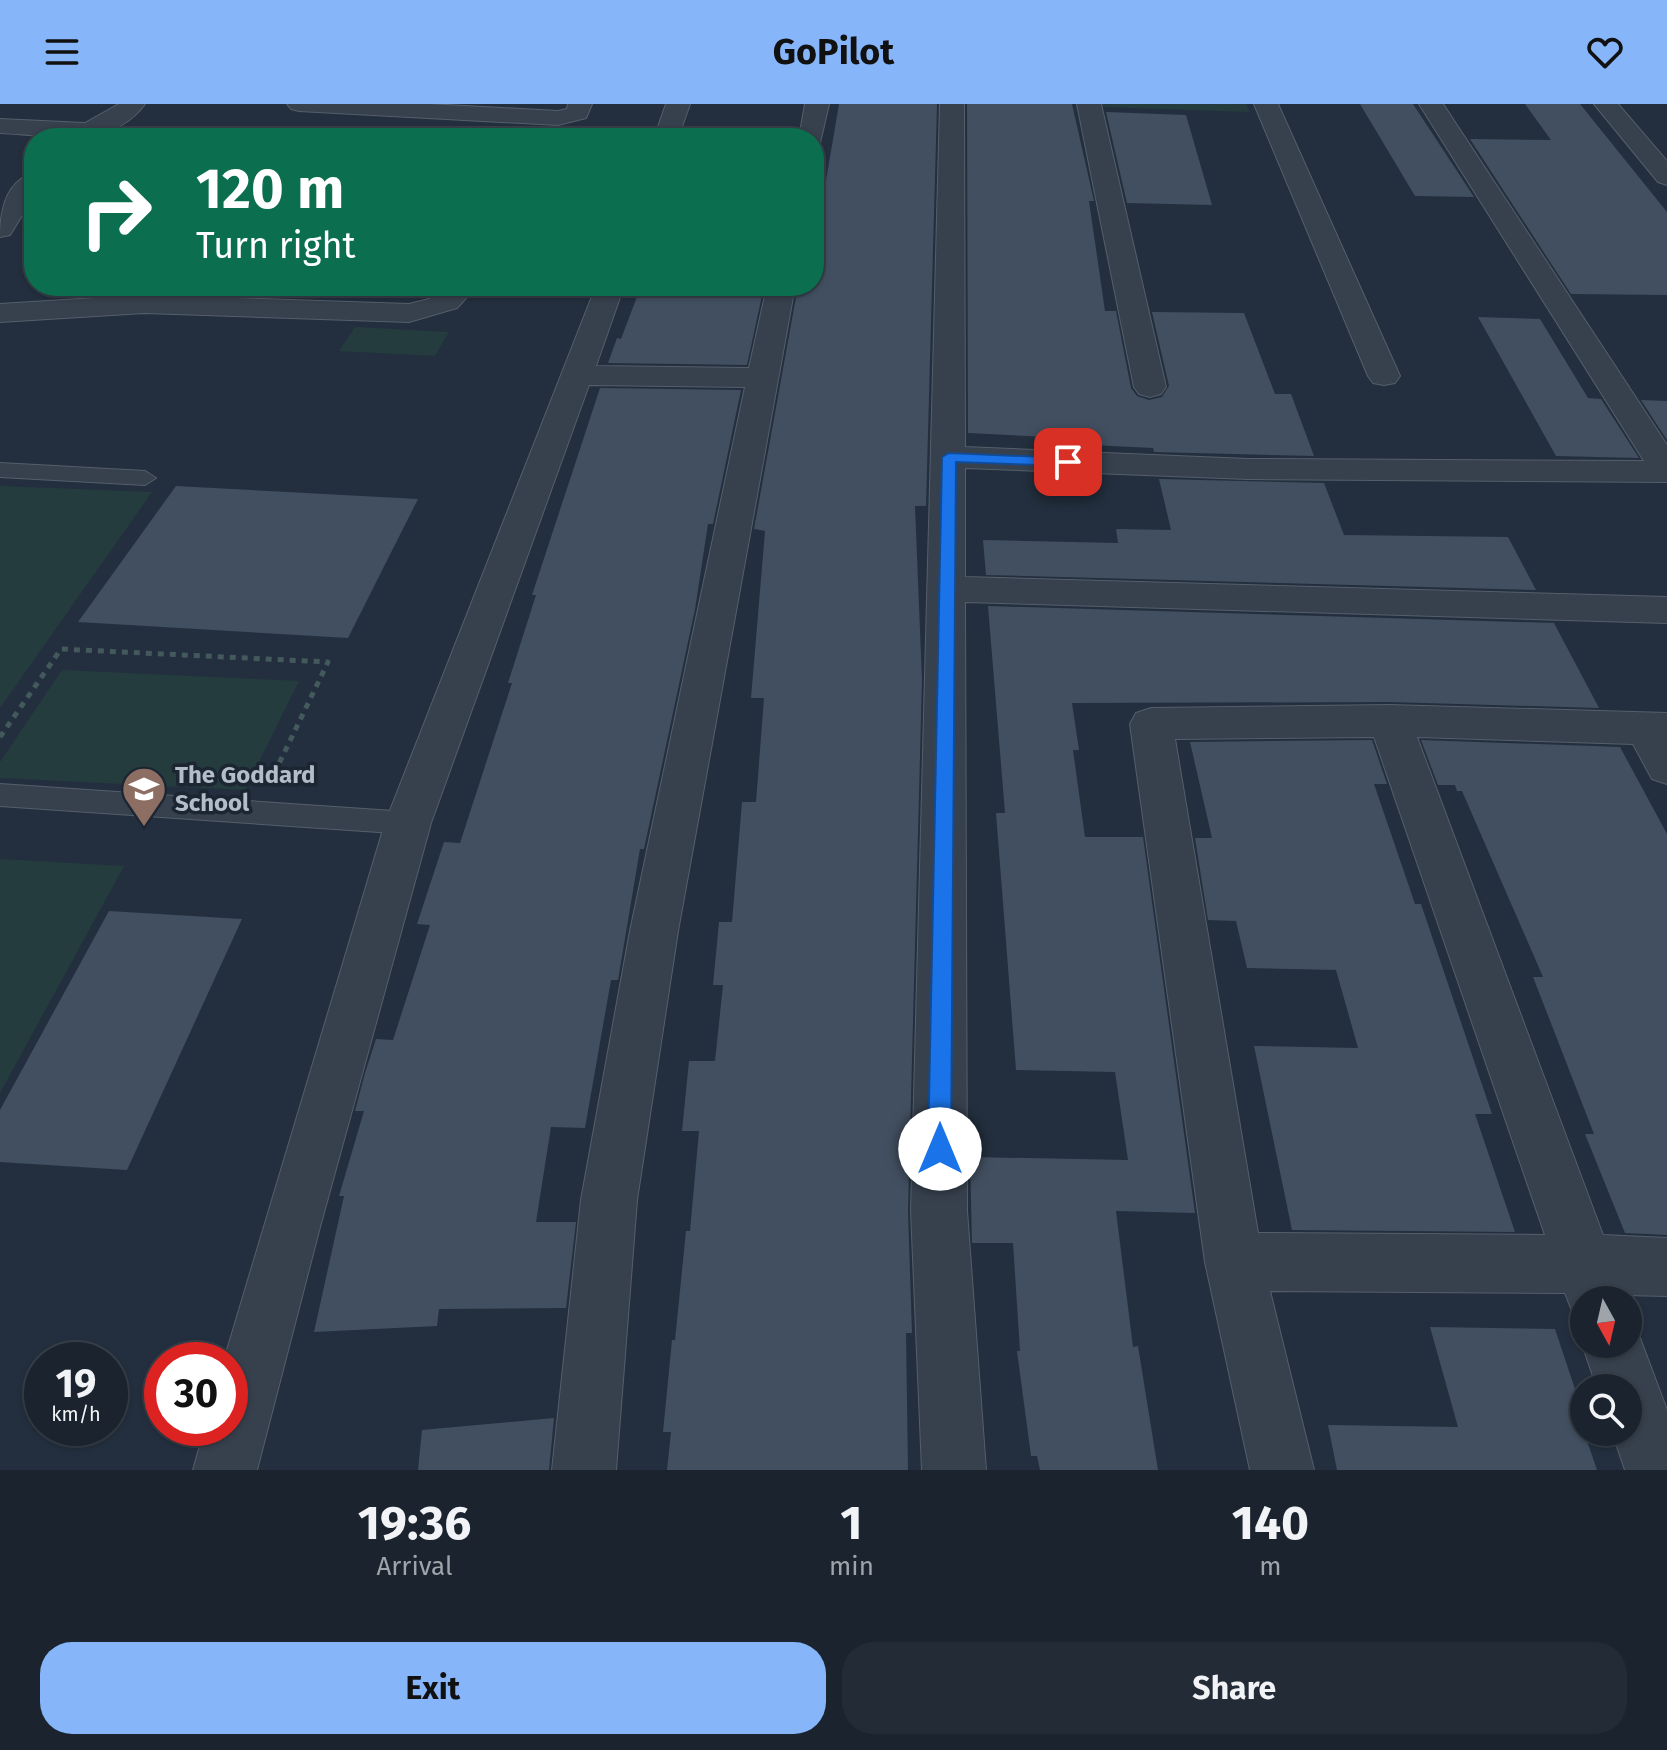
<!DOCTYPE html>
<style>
body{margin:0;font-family:"Fira Sans",sans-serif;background:#232b36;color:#f1f3f6;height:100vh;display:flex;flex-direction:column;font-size:30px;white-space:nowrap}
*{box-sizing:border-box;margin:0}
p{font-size:26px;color:#9fa4aa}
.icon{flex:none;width:44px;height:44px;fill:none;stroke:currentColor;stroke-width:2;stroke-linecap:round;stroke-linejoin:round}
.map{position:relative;height:1366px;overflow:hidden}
.drawer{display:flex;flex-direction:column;background:#1a232e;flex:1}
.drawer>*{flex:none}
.hud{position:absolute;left:24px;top:24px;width:800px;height:168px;border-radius:32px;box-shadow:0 2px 6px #0004,0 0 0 2px #38404a;background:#0b6e4f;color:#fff;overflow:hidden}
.needle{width:52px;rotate:172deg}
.fabs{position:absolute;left:1570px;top:1182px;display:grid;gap:16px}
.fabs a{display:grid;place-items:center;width:72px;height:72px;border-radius:50%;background:#1a232e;box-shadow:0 2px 6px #0004,0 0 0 2px #38404a;font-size:40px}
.speed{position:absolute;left:24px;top:1238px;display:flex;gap:16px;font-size:40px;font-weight:700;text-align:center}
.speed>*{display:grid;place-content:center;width:104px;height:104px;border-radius:50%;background:#1a232e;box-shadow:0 2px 6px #0004,0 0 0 2px #38404a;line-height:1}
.speed small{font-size:20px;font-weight:400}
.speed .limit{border:12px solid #d22;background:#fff;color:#111}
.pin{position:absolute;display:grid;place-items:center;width:68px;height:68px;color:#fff;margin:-34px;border-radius:16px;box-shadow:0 4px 12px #0006}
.me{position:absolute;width:88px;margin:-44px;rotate:0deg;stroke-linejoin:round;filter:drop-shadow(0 0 6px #0008)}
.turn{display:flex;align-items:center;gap:28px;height:168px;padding:0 40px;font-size:36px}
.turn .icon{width:104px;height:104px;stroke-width:2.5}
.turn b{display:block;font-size:56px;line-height:68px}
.eta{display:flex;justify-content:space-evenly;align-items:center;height:136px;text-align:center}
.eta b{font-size:48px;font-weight:700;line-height:56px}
.primary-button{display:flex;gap:16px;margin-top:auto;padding:16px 40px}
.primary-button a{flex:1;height:92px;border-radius:32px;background:#87b5fa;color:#111;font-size:32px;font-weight:700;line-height:92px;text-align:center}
.primary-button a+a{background:#232b36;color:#f1f3f6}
header{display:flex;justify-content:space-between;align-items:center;height:104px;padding:0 40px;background:#87b5fa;color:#111;font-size:36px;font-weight:700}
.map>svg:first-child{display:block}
.green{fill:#253c3f}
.building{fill:#424f60}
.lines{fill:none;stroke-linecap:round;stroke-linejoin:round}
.service-casing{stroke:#555f6b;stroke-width:2}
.minor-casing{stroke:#555f6b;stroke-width:2}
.path{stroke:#43595c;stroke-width:5;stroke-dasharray:6 6;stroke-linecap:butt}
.service{fill:#37414e;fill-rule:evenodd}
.minor{fill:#37414e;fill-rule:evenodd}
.route{fill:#1a73e8;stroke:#114b97;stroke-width:2}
.labels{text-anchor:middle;stroke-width:7;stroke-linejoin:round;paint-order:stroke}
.poi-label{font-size:24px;font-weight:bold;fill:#b3bcc9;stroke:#1c2632;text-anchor:start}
</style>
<header><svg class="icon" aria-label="menu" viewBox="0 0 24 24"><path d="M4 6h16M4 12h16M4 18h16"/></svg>GoPilot<svg class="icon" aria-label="heart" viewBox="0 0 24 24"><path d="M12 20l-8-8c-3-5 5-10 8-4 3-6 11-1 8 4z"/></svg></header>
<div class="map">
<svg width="1667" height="1366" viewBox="0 0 1667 1366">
<rect width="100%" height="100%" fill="#232f3e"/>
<g class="green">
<path d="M1102 0H1246L1250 8 1102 3Z"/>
<path d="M355 223 449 228 435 252 339 247Z"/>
<path d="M0 382 152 388 0 604Z"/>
<path d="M62 566 299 577 245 686 0 674V658Z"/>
<path d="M0 755 124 762 0 989Z"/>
</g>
<g class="building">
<path d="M839 0H937L926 402H915L922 576 908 1107 912 1229H906L908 1366H667L671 1328H663L672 1236H675L686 1127H690L699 1027H682L689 957H715L723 881H713L719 818H732L742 698H756L764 594H751L765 427 754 425 798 182H814V147Z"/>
<path d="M967 0H1072L1094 97H1089L1105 207H1116L1131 284 1137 292 1149 296 1162 293 1169 282 1152 208 1244 209 1275 290H1291L1314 352 1154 348 1153 344 1049 339 1048 333 968 329Z"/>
<path d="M1360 0H1413L1474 93 1415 92Z"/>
<path d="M1525 0H1580L1667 108V191L1571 190 1470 35 1551 36Z"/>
<path d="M1106 8 1186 11 1212 101 1127 99Z"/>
<path d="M641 182H764L747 261 608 259 617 234 621 235Z"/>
<path d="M1478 213 1540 215 1588 294 1601 295 1639 354 1556 352Z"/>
<path d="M600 284 741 286 713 420H708L695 505 644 745H640L618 876H611L585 1024 551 1023 536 1118H576L566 1204 439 1205 437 1222 314 1228 344 1092H339L364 1007H355L365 969 376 935 393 936 430 821 417 820 444 738 460 739 512 579H508L536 491H532Z"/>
<path d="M1641 296 1667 297V336Z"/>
<path d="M1159 375 1324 379 1344 431 1508 433 1536 486 986 471 983 436 1118 439 1116 425 1171 426Z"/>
<path d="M176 382 418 395 348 534 78 518Z"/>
<path d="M988 502 1554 519 1599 604 1390 598 1072 599 1079 646H1073L1085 733H1143L1195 1109 1116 1107 1133 1243 1138 1242 1158 1366H1040L1037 1352H1031L1017 1247H1020L1013 1139H972L970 1053 1128 1056 1115 968 1016 966 996 709H1005Z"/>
<path d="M1372 636 1387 680H1374L1415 800H1421L1492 1010H1475L1515 1128 1292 1126 1254 942 1358 944 1336 866 1247 864 1236 817 1208 816 1195 734H1212L1190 638Z"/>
<path d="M1421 636 1620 643 1667 730V1131L1625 1129 1585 1030H1594L1533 873H1543L1462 687H1457L1455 681H1438Z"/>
<path d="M109 807 242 815 127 1066 0 1058V1006Z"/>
<path d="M1430 1223 1555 1225 1584 1312V1328L1597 1366H1337L1328 1321 1458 1323Z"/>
<path d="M554 1314 549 1366H418L422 1326Z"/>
</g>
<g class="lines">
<g class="service-casing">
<g id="service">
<path d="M0 359 145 367 156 374 145 381 0 373Z"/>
<path d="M0 680 408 708 418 711 422 719 418 727 408 730 0 702Z"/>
</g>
</g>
<g class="minor-casing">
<g id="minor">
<path d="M119 0H145C112 46 48 31 0 29V15L85 19Z"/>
<path d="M287 0H429L558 7 567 5 568 0H592L586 14 558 21 299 7 291 5Z"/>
<path d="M666 0H690L678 34H654Z"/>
<path d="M805 0H829L820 39 814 41V34H799Z"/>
<path d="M940 0H964L965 343 1248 355 1644 357 1419 0H1443L1667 341V378L1248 375 965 364V473L1667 493V519L965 498 967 1107 986 1366H922L911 1107Z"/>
<path d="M1077 0H1101L1166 283 1161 290 1150 293 1139 290 1134 283Z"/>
<path d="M1254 0H1278L1400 272 1395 279 1384 281 1373 279 1368 272Z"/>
<path d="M1594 0H1618L1667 57V81L1658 78Z"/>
<path d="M34 69V92L10 131 0 133C0 108 5 77 34 69Z"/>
<path d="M448 182H477L457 204 409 218 144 209 0 218V200L144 191 409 200 429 195Z"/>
<path d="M596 182H624L596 262 749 264 767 182H795L678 827 637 1096 616 1366H552L581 1096 630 827 745 283 589 281 431 719 320 1123 257 1366H193L205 1324H230V1256H224L385 719Z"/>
<path d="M1390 601 1667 609V680L1652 675 1633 640 1417 633 1603 1131 1667 1134V1192L1625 1191 1627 1196H1584V1220L1576 1217 1565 1189 1270 1187 1314 1366H1250L1205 1158 1130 620 1136 609 1151 604ZM1374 633 1545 1131 1258 1129 1175 635Z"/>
<path d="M1628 1216 1634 1218 1667 1306V1366H1625L1612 1328H1628V1284H1597L1582 1240 1584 1234V1240H1628Z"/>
</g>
</g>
<path class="path" d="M0 633 61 545 328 558 273 672"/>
<use href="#service" class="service"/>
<use href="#minor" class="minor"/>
</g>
<path class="route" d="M949 349 1068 354 1075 358 1068 362 956 358 951 1045 948 1052 940 1056 932 1052 928 1045 942 353Z"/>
<defs>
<g id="school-pin" transform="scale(2.3)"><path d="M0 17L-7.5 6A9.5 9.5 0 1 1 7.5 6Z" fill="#8d6e63" stroke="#1c2632"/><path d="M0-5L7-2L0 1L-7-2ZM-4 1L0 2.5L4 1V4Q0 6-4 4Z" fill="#fff"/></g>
</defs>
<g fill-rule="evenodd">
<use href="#school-pin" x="144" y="685"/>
</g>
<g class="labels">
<g class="poi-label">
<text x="175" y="679">The Goddard<tspan x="175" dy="28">School</tspan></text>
</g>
</g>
</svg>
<div class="fabs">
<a><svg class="needle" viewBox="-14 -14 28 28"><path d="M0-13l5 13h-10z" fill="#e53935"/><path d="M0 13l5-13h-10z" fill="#9fa4aa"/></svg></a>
<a><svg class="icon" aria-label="search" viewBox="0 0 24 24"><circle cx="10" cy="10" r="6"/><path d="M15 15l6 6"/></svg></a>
</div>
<div class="speed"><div>19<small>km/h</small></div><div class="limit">30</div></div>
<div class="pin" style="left:1068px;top:358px;background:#d93025"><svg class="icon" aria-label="arrive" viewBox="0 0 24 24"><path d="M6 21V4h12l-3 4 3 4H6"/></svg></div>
<svg class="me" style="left:940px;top:1045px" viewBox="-20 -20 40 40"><circle r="19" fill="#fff"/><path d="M0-13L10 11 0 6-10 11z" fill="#1a73e8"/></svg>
<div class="hud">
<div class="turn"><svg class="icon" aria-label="right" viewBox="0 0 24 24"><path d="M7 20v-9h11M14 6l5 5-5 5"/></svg><div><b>120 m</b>Turn right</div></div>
</div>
</div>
<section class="drawer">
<div class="eta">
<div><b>19:36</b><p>Arrival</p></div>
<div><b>1</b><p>min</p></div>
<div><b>140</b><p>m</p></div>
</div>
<div class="primary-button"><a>Exit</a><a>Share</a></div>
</section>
